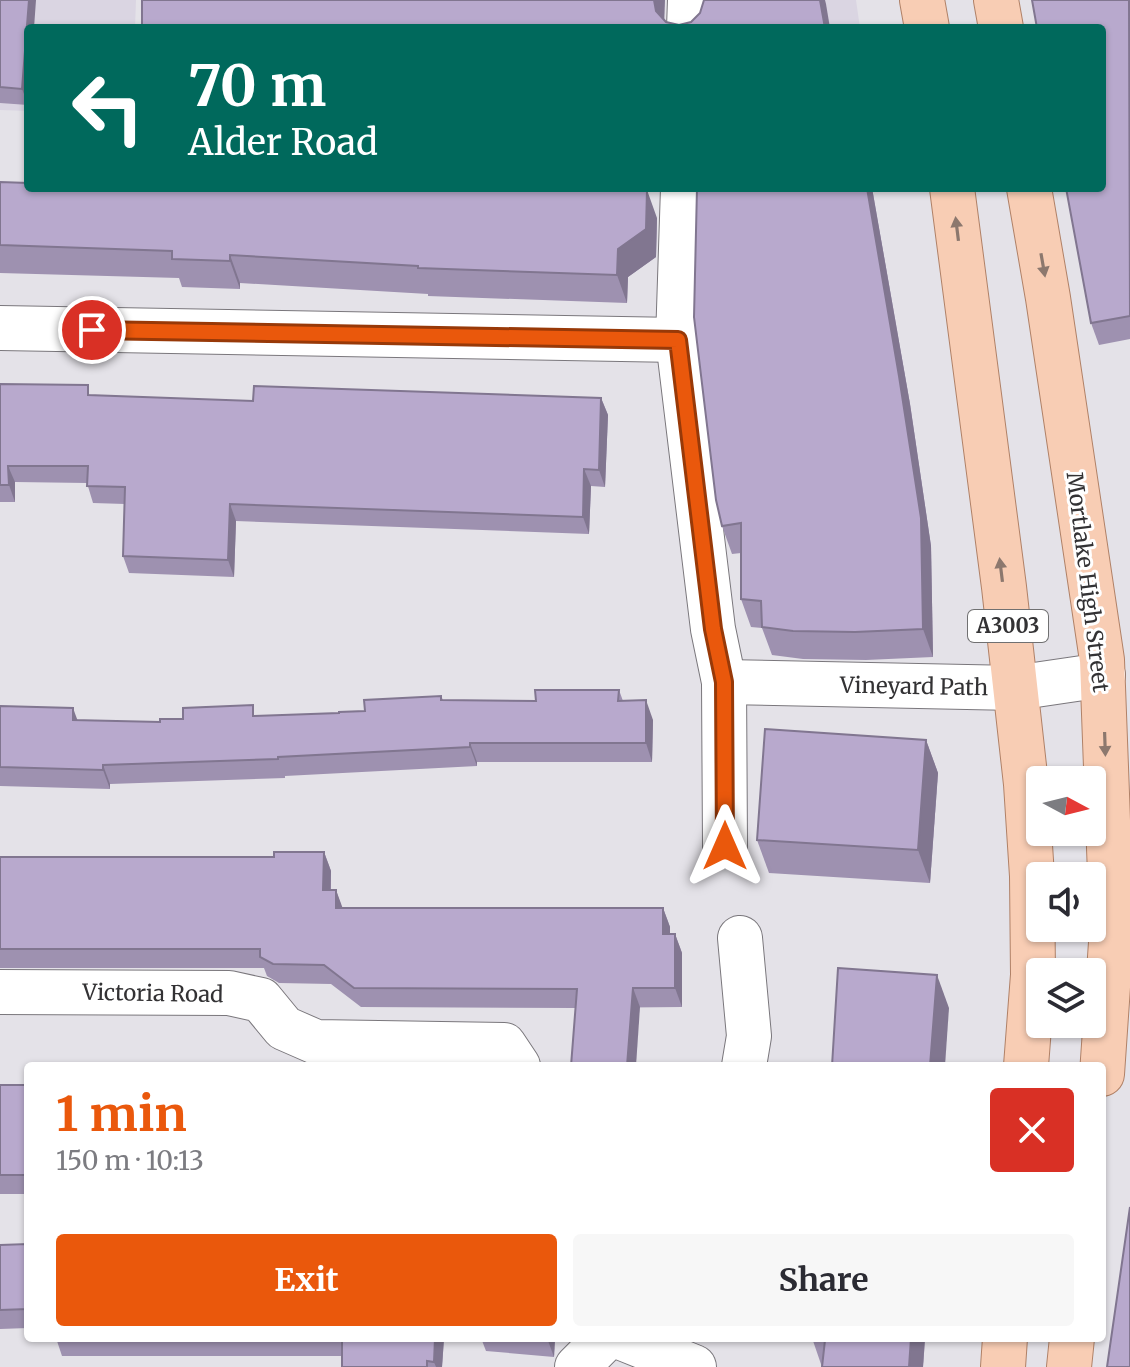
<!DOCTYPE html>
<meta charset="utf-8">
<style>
body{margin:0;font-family:Merriweather,serif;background:#f7f7f7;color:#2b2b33;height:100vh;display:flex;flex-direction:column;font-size:30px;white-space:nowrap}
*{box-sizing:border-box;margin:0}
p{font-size:26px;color:#7c7c81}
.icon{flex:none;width:44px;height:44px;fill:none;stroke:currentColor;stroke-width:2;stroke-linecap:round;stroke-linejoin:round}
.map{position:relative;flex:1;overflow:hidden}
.details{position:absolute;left:24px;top:1062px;width:1082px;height:280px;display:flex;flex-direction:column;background:#fff;border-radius:8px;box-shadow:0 2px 6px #0004}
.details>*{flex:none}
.guide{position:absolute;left:24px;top:24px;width:1082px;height:168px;border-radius:8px;box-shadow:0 2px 6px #0004;background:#00695c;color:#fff;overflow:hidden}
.needle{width:52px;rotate:97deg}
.buttons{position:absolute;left:1026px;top:766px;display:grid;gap:16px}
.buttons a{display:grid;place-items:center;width:80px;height:80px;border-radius:8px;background:#fff;box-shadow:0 2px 6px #0004;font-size:40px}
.pin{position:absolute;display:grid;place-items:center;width:68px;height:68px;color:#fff;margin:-34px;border:4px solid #fff;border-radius:50%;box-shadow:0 2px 8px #0007}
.me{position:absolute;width:88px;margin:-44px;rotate:0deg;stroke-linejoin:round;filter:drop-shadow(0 0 6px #0008)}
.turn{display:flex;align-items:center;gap:28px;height:168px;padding:0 32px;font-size:36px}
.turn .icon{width:104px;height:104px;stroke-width:2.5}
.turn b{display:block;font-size:56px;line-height:68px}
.round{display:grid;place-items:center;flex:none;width:84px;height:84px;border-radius:8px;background:#f7f7f7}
.head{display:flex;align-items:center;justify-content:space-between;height:136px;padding:0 32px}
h1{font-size:48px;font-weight:700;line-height:60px;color:#ea580c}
.button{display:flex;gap:16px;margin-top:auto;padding:16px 32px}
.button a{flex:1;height:92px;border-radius:8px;background:#ea580c;color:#fff;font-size:32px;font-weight:700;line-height:92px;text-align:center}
.button a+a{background:#f7f7f7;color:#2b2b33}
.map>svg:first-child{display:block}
.built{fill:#dad5e2}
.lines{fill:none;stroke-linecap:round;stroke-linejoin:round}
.minor-casing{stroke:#7a777c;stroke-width:46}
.primary-casing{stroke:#b08167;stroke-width:46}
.minor{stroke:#fff;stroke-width:44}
.primary{stroke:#f8cdb4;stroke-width:44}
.wall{fill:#9e91b0}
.shaded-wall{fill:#817690}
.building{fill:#b8a9cd;stroke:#817690;stroke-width:2}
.oneway{fill:#8c786e}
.route-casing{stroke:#983908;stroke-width:20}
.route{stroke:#ea580c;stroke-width:14}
.labels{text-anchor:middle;stroke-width:6;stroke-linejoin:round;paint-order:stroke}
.shield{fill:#fff;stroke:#707071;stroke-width:2}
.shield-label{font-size:20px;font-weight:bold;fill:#333234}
.street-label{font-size:22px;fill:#333234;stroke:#fff}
</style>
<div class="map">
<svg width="1130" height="1367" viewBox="0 0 1130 1367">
<rect width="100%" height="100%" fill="#e4e2e8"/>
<g class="built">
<path d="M0 0H136L135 28H28V111L0 110Z"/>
<path d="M706 0H856L860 28H705Z"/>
</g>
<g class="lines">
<g class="minor-casing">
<g id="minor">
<path d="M689 28 690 0"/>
<path d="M683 188 678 340 713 629 724 682 725 846"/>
<path d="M0 328 678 340"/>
<path d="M724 682 1015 688 1103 675"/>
<path d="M740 938 749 1036 744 1066"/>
<path d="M0 992 229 993 261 1000 284 1028 316 1042 504 1045 518 1066"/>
<path d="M622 1338 694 1367"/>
<path d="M577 1367 606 1338"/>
</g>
</g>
<g class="primary-casing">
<g id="primary">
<path d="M922 0 927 28"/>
<path d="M996 0 1001 28"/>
<path d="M952 188 1004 587 1026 784 1032 876 1033 975 1026 1066"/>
<path d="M1029 188 1048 298 1102 660 1112 928 1102 1074"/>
<path d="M1003 1367 1005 1338"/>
<path d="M1069 1367 1072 1338"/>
</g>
</g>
<use href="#minor" class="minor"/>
<use href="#primary" class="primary"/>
</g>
<g class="wall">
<path d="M0 0 28 28V105L0 103Z"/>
<path d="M1130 0V339L1099 345 1091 323Z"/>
<path d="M0 182 657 218 656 257 628 277 627 303 428 296V294L240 283V289L182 287 179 278 0 273Z"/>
<path d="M697 188H872L910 404 931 546 933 657 866 660 803 659 772 655 762 628 751 627 741 599V553L732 554 722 526Z"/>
<path d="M0 384 92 395 253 401 601 398 608 415 605 487 591 486 589 534 236 521 234 577 129 573 123 556 125 504 93 503 87 483 15 482V502H0Z"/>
<path d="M619 690 623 701 653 720 652 762H477V766L285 776V778L110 784V789L0 786V706L78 720 160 722 257 716 339 713 365 711 441 696 443 700 536 701Z"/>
<path d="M926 740 938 773 930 883 769 873 757 840Z"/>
<path d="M324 852 331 871V890H336L342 908H663L670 927V934H675L682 953V1007L575 1008 361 1007 331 984 279 983 267 976 264 968H0V857H274Z"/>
<rect x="0" y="1085" width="28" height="109"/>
<path d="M28 1244V1328L0 1329V1245Z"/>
<path d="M56 1338H444L442 1367H342V1356H62Z"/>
<path d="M481 1338H555L554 1357 486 1351Z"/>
<path d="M812 1338H925L923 1367H822Z"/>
</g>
<g class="shaded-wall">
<path d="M29 0H36L34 28H28V104L22 89Z"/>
<path d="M654 0H665L664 28 656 11Z"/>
<path d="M820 0H825L826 4 830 28H825Z"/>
<path d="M867 188H872L910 404 931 546 933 657 923 629Z"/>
<path d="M647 190 657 218 656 257 628 277 627 303 617 275 618 249Z"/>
<path d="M230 255 240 283V289L230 261Z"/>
<path d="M601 398 608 415 605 487 599 470Z"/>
<path d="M8 466 15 482V502L9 485Z"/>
<path d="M584 469 591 486 589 534 583 517Z"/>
<path d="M230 504 236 521 234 577 228 560Z"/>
<path d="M646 700 653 720 652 762 646 743Z"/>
<path d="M73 708 80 727 73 720Z"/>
<path d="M926 740 938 773 930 883 918 850Z"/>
<path d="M470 743 477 762V766L470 747Z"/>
<path d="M103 765 110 784V789L103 770Z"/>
<path d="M324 852 331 871 330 909 323 890Z"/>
<path d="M336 890 343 909 336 908Z"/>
<path d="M663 908 670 927V953L663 934Z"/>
<path d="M675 934 682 953V1007L675 988Z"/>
<path d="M937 975 949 1008 945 1066H930Z"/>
<path d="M633 988 640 1007 636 1066H627Z"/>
<path d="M435 1338H444L442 1367H436L434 1362Z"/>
<path d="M547 1338H555L554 1357Z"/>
<path d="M911 1338H925L923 1367H909Z"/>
</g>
<g class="building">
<path d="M0 0H29L22 89 0 87Z"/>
<path d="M142 0H654L656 11 666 22 679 25 691 22 700 13 704 0H820L825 28H142Z"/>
<path d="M1032 0H1129L1130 316 1091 323 1066 188H1102V28H1037Z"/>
<path d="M0 182 28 183V188H604L647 190 646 229 618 249 617 275 418 268V266L230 255V261L172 259V251L0 245Z"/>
<path d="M697 188H867L899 376 921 518 923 629 855 632 793 631 762 627 761 601 741 599V523L722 526 716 500 694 317Z"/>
<path d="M0 384 88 385V395L253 401 254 386 601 398 599 470 584 469 583 517 230 504 228 560 123 556 125 487 87 486 88 466H8L9 485H0Z"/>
<path d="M535 690H619L618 701 646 700V743H470V747L278 757V759L103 765V770L0 767V706L73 708V720L160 722V719H183V708L253 705V716L339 713V712L365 711 364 700 441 696V700L536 701Z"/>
<path d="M765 729 926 740 918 850 757 840Z"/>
<path d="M274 852H324L323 890H336V908H663V934H675V988H633L627 1066H571L577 989 354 988 324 965 273 964 260 957V949H0V857H274Z"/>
<path d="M838 968 937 975 930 1066H832Z"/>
<rect x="0" y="1085" width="28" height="90"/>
<path d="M1130 1207V1367H1107Z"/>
<path d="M28 1244V1309L0 1310V1245Z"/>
<path d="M342 1338H435L434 1362 427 1361V1367H342Z"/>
<path d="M812 1338H911L909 1367H822L825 1340Z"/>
</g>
<defs><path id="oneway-solid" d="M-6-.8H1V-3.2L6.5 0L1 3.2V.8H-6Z" transform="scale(2)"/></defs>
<g class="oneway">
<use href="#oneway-solid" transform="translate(957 229) rotate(-97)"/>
<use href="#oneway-solid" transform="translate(1043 265) rotate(80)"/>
<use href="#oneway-solid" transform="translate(1001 570) rotate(-97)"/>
<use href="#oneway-solid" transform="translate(1105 744) rotate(88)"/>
</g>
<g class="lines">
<g class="route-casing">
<path id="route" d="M92 330 678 340 713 629 724 682 725 846"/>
</g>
<use href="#route" class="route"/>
</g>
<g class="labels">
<rect class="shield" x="968" y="610" width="80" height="32" rx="6"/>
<g class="shield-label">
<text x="1008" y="633">A3003</text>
</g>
<g class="street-label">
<text transform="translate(1088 582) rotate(83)" y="8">Mortlake High Street</text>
<text transform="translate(914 686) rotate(1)" y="8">Vineyard Path</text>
<text transform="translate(153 993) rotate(1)" y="8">Victoria Road</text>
</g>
</g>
</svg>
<div class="buttons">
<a><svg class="needle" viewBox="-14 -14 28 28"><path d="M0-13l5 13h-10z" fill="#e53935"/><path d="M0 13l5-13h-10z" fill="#7c7c81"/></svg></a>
<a><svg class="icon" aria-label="sound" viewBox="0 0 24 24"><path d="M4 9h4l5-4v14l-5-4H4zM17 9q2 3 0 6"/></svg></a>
<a><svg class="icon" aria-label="layers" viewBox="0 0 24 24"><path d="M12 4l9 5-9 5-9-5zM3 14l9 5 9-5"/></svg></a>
</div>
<div class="pin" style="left:92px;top:330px;background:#d93025"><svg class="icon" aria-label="arrive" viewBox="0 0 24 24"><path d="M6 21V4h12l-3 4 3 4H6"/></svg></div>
<svg class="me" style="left:725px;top:846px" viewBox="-20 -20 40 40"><path d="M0-17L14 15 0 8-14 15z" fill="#ea580c" stroke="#fff" stroke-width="4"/></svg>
<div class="guide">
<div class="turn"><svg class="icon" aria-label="left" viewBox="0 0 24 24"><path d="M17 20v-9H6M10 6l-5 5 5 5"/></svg><div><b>70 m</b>Alder Road</div></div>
</div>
<section class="details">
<div class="head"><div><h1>1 min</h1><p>150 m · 10:13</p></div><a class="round" style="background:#d93025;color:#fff"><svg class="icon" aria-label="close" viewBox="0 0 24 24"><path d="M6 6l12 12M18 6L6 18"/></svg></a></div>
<div class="button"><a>Exit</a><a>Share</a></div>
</section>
</div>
